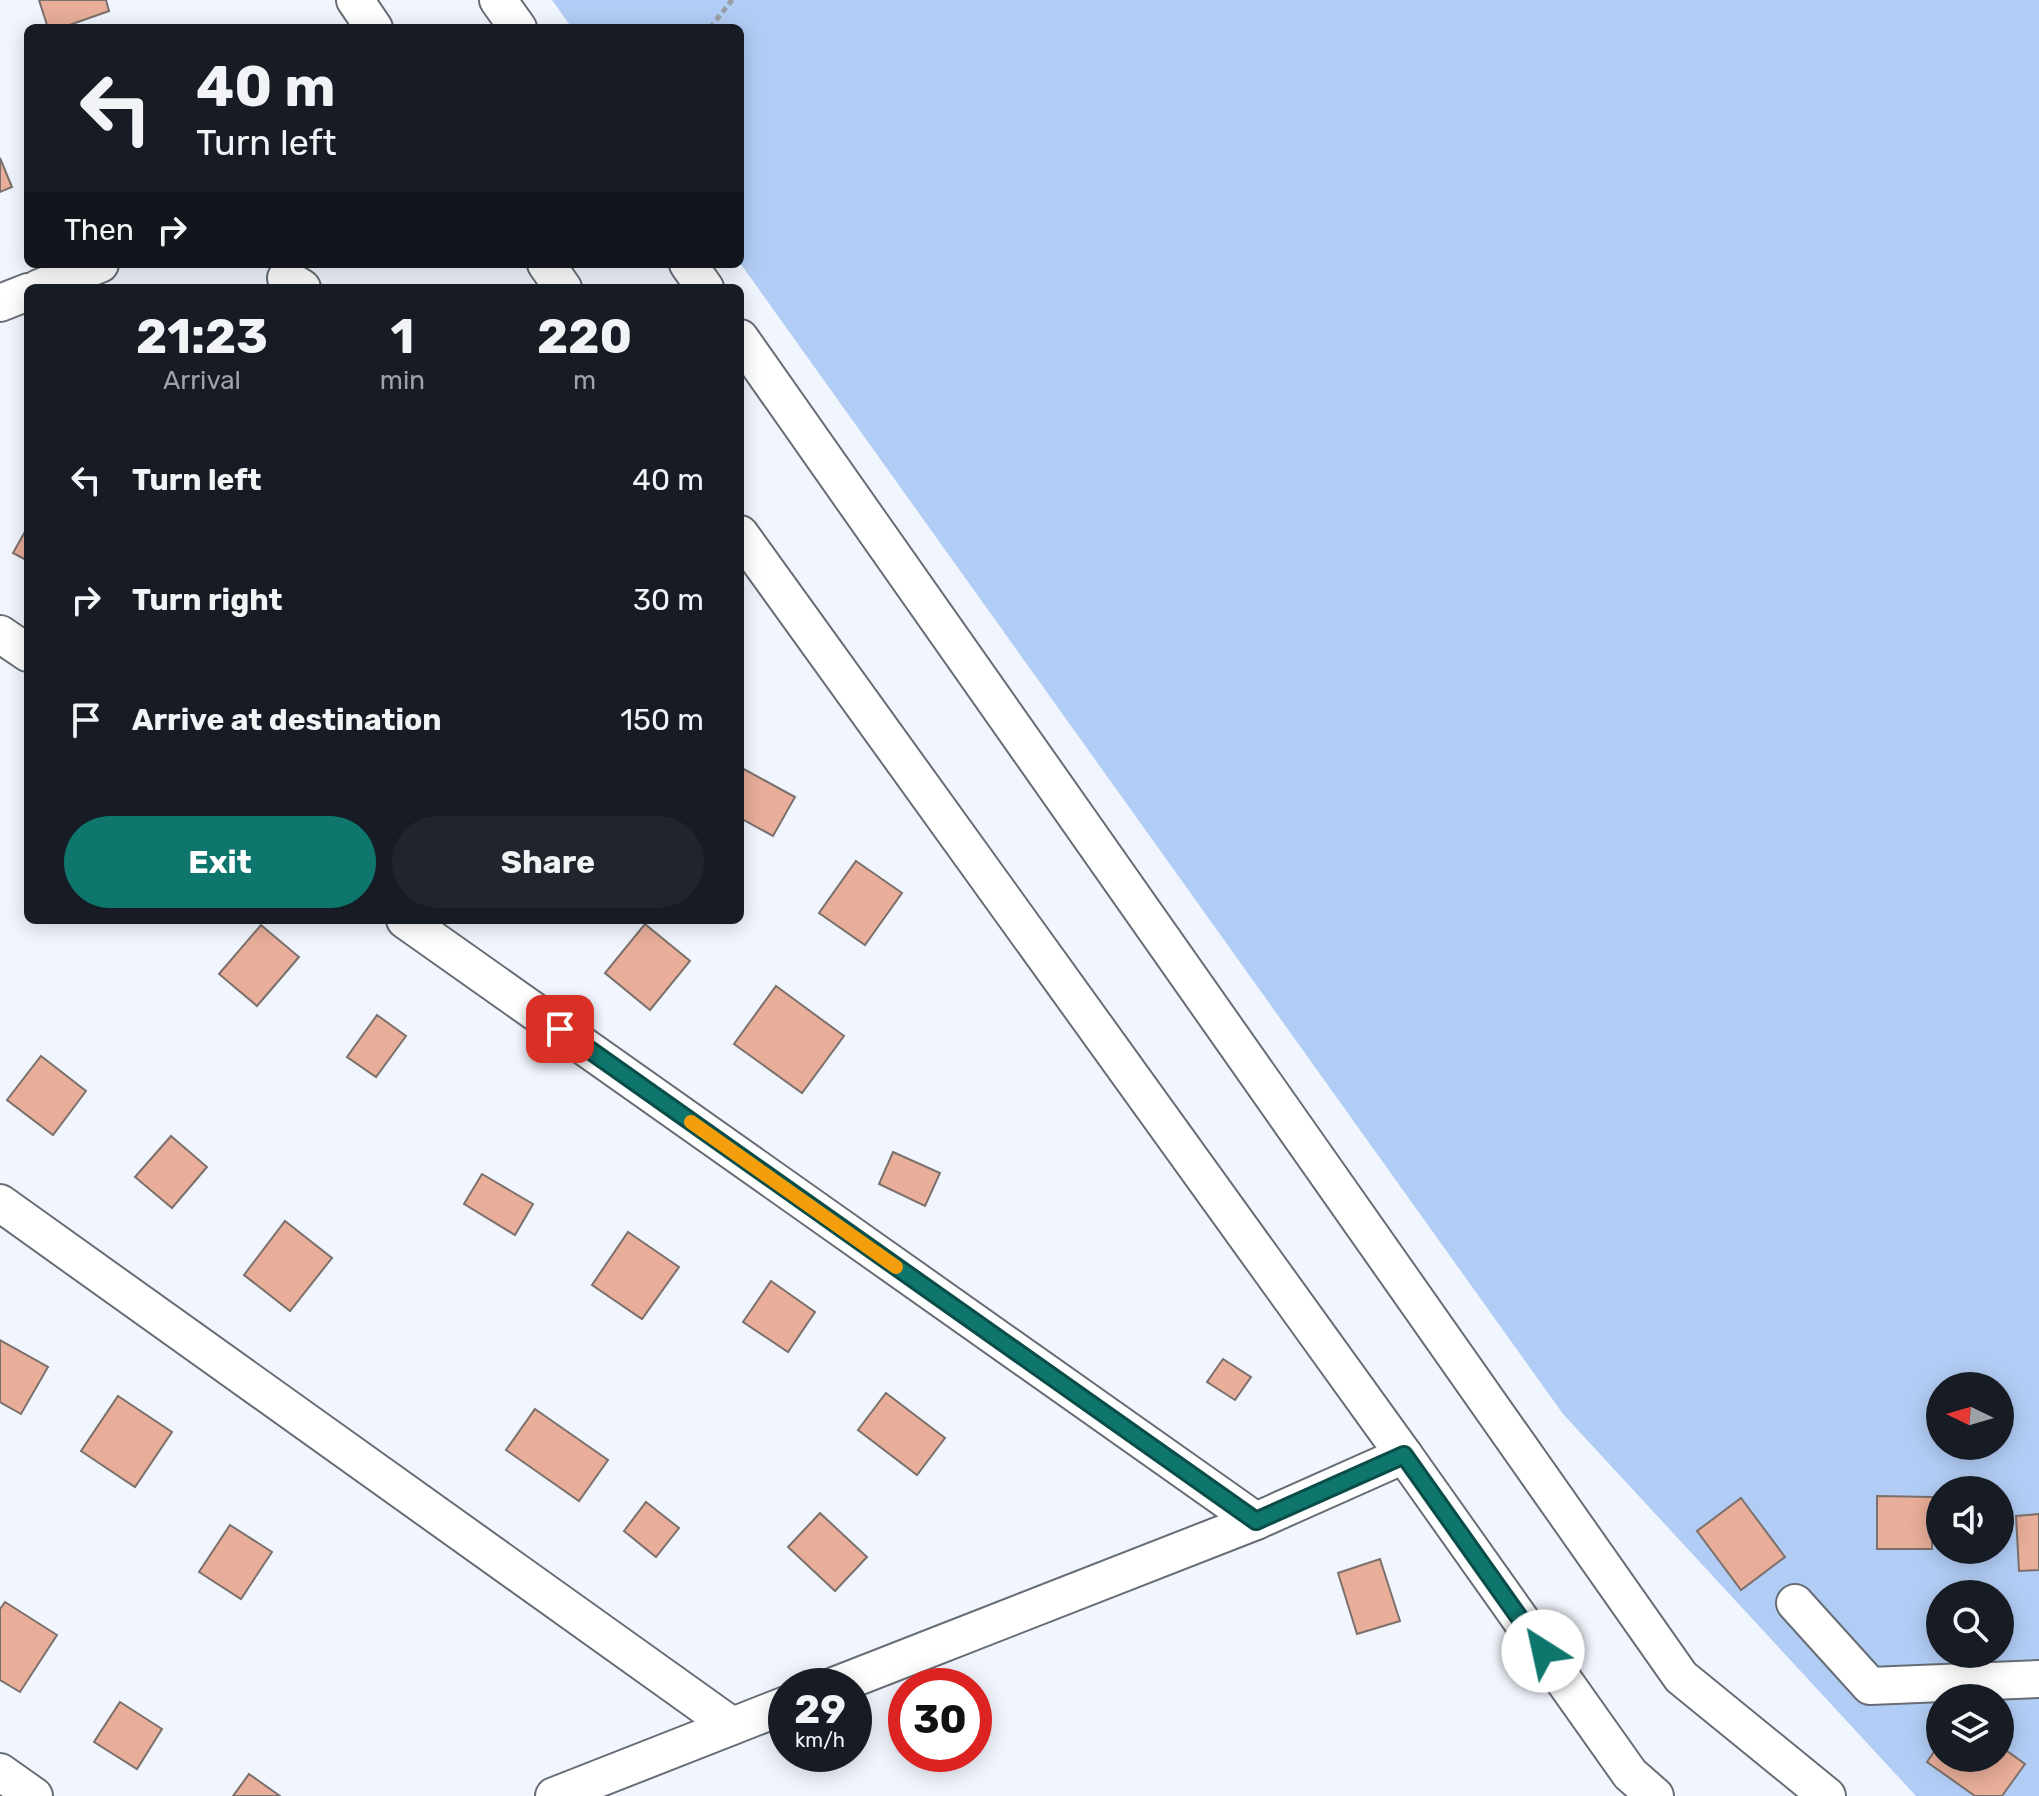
<!DOCTYPE html>
<style>
body{margin:0;font-family:Rubik,sans-serif;background:#20242c;color:#f1f3f6;height:100vh;display:flex;flex-direction:column;font-size:30px;white-space:nowrap}
*{box-sizing:border-box;margin:0}
p{font-size:26px;color:#9ea1a6}
.icon{flex:none;width:44px;height:44px;fill:none;stroke:currentColor;stroke-width:2;stroke-linecap:round;stroke-linejoin:round}
.map{position:relative;flex:1;overflow:hidden}
.side{position:absolute;left:24px;top:284px;width:720px;height:640px;display:flex;flex-direction:column;background:#171b24;border-radius:12px;box-shadow:0 4px 20px #0003}
.side>*{flex:none}
.hud{position:absolute;left:24px;top:24px;width:720px;height:244px;border-radius:12px;box-shadow:0 4px 20px #0003;background:#171b24;color:#f1f3f6;overflow:hidden}
.needle{width:52px;rotate:275deg}
.controls{position:absolute;left:1926px;top:1372px;display:grid;gap:16px}
.controls a{display:grid;place-items:center;width:88px;height:88px;border-radius:50%;background:#171b24;box-shadow:0 4px 20px #0003;font-size:40px}
.speed{position:absolute;left:768px;top:1668px;display:flex;gap:16px;font-size:40px;font-weight:700;text-align:center}
.speed>*{display:grid;place-content:center;width:104px;height:104px;border-radius:50%;background:#171b24;box-shadow:0 4px 20px #0003;line-height:1}
.speed small{font-size:20px;font-weight:400}
.speed .limit{border:12px solid #d22;background:#fff;color:#111}
.pin{position:absolute;display:grid;place-items:center;width:68px;height:68px;color:#fff;margin:-34px;border-radius:16px;box-shadow:0 4px 12px #0006}
.me{position:absolute;width:88px;margin:-44px;rotate:325deg;stroke-linejoin:round;filter:drop-shadow(0 0 6px #0008)}
.turn{display:flex;align-items:center;gap:28px;height:168px;padding:0 40px;font-size:36px}
.turn .icon{width:104px;height:104px;stroke-width:2.5}
.turn b{display:block;font-size:56px;line-height:68px}
.then{display:flex;align-items:center;height:76px;padding:0 40px;background:#0003;gap:16px;font-size:30px}
.eta{display:flex;justify-content:space-evenly;align-items:center;height:136px;text-align:center}
.eta b{font-size:48px;font-weight:700;line-height:56px}
.primary-button{display:flex;gap:16px;margin-top:auto;padding:16px 40px}
.primary-button a{flex:1;height:92px;border-radius:48px;background:#0f766e;color:#fff;font-size:32px;font-weight:700;line-height:92px;text-align:center}
.primary-button a+a{background:#20242c;color:#f1f3f6}
ul{padding:0;list-style:none}
li{display:flex;align-items:center;gap:24px;height:120px;padding:0 40px}
li div{flex:1}
li b{display:block;font-size:30px}
li em{font-style:normal}
.map>svg:first-child{display:block}
.green{fill:#b2cdf5;fill-rule:evenodd}
.building{fill:#e8ae99;stroke:#7b706c;stroke-width:2}
.lines{fill:none;stroke-linecap:round;stroke-linejoin:round}
.minor-casing{stroke:#676d75;stroke-width:40}
.path{stroke:#9b9fa5;stroke-width:5;stroke-dasharray:6 4;stroke-linecap:butt}
.minor{stroke:#fff;stroke-width:36}
.route-casing{stroke:#0a4d48;stroke-width:20}
.route{stroke:#0f766e;stroke-width:14}
.slow{stroke:#f59e0b;stroke-width:14}
</style>
<div class="map">
<svg width="2039" height="1796" viewBox="0 0 2039 1796">
<rect width="100%" height="100%" fill="#f1f6fe"/>
<path class="green" d="M552 0H2039V1796H1916L1563 1414 740 263V28H572ZM1940 1386H2000V1446H1940ZM1940 1490H2000V1550H1940ZM1940 1594H2000V1654H1940ZM1940 1698H2000V1758H1940Z"/>
<g class="building">
<path d="M39 0H106L109 11 61 28H48Z"/>
<path d="M0 158 12 187 0 192Z"/>
<path d="M28 526V561L13 553Z"/>
<path d="M740 767 795 797 773 836 740 818Z"/>
<path d="M856 861 902 893 865 945 819 913Z"/>
<path d="M645 924 690 961 650 1010 605 973Z"/>
<path d="M261 925 299 957 257 1006 219 974Z"/>
<path d="M776 986 844 1036 802 1093 734 1044Z"/>
<path d="M377 1015 406 1036 376 1077 347 1057Z"/>
<path d="M41 1056 86 1091 53 1135 7 1100Z"/>
<path d="M171 1136 207 1167 172 1208 135 1177Z"/>
<path d="M893 1152 940 1173 925 1206 879 1184Z"/>
<path d="M482 1174 533 1204 515 1235 464 1204Z"/>
<path d="M285 1221 332 1258 290 1311 244 1275Z"/>
<path d="M628 1232 679 1267 642 1319 592 1285Z"/>
<path d="M771 1281 815 1312 788 1352 743 1322Z"/>
<path d="M0 1340 48 1367 21 1414 0 1402Z"/>
<path d="M1223 1359 1251 1377 1235 1400 1207 1382Z"/>
<path d="M886 1393 945 1438 917 1475 858 1430Z"/>
<path d="M118 1396 172 1432 135 1487 81 1451Z"/>
<path d="M535 1409 608 1460 579 1501 506 1450Z"/>
<path d="M1877 1496 1933 1497 1932 1549H1877Z"/>
<path d="M1741 1498 1785 1557 1741 1590 1697 1531Z"/>
<path d="M646 1502 679 1528 656 1557 624 1531Z"/>
<path d="M820 1513 867 1557 835 1591 788 1547Z"/>
<path d="M2039 1514V1570L2019 1571 2016 1516Z"/>
<path d="M230 1525 272 1552 241 1599 199 1572Z"/>
<path d="M1380 1559 1400 1621 1357 1634 1338 1573Z"/>
<path d="M5 1602 57 1635 20 1692 0 1680V1609Z"/>
<path d="M120 1702 162 1729 137 1769 94 1742Z"/>
<path d="M1940 1743V1758H2000V1746L2025 1764 2002 1796H1975L1927 1762Z"/>
<path d="M249 1774 280 1796H233Z"/>
</g>
<g class="lines">
<g class="minor-casing">
<g id="minor">
<path d="M355 0 374 28"/>
<path d="M498 0 518 28"/>
<path d="M546 264 563 288"/>
<path d="M688 264 705 288"/>
<path d="M286 278 302 288"/>
<path d="M39 288 100 264"/>
<path d="M0 303 28 292"/>
<path d="M740 338 1681 1677 1827 1796"/>
<path d="M740 534 1404 1455 1256 1521 834 1686"/>
<path d="M0 634 28 653"/>
<path d="M405 920 1256 1521"/>
<path d="M0 1203 732 1726"/>
<path d="M1404 1455 1630 1774 1655 1796"/>
<path d="M1795 1603 1870 1686 2039 1679"/>
<path d="M0 1772 34 1796"/>
<path d="M554 1796 786 1705"/>
</g>
</g>
<path class="path" d="M710 28 732 0"/>
<use href="#minor" class="minor"/>
</g>
<g class="lines">
<g class="route-casing">
<path id="route" d="M560 1029 1256 1521 1404 1455 1543 1651"/>
</g>
<use href="#route" class="route"/>
<path class="slow" d="M691 1122 896 1267"/>
</g>
</svg>
<div class="controls">
<a><svg class="needle" viewBox="-14 -14 28 28"><path d="M0-13l5 13h-10z" fill="#e53935"/><path d="M0 13l5-13h-10z" fill="#9ea1a6"/></svg></a>
<a><svg class="icon" aria-label="sound" viewBox="0 0 24 24"><path d="M4 9h4l5-4v14l-5-4H4zM17 9q2 3 0 6"/></svg></a>
<a><svg class="icon" aria-label="search" viewBox="0 0 24 24"><circle cx="10" cy="10" r="6"/><path d="M15 15l6 6"/></svg></a>
<a><svg class="icon" aria-label="layers" viewBox="0 0 24 24"><path d="M12 4l9 5-9 5-9-5zM3 14l9 5 9-5"/></svg></a>
</div>
<div class="speed"><div>29<small>km/h</small></div><div class="limit">30</div></div>
<div class="pin" style="left:560px;top:1029px;background:#d93025"><svg class="icon" aria-label="arrive" viewBox="0 0 24 24"><path d="M6 21V4h12l-3 4 3 4H6"/></svg></div>
<svg class="me" style="left:1543px;top:1651px" viewBox="-20 -20 40 40"><circle r="19" fill="#fff"/><path d="M0-13L10 11 0 6-10 11z" fill="#0f766e"/></svg>
<div class="hud">
<div class="turn"><svg class="icon" aria-label="left" viewBox="0 0 24 24"><path d="M17 20v-9H6M10 6l-5 5 5 5"/></svg><div><b>40 m</b>Turn left</div></div>
<div class="then">Then<svg class="icon" aria-label="right" viewBox="0 0 24 24"><path d="M7 20v-9h11M14 6l5 5-5 5"/></svg></div>
</div>
<section class="side">
<div class="eta">
<div><b>21:23</b><p>Arrival</p></div>
<div><b>1</b><p>min</p></div>
<div><b>220</b><p>m</p></div>
</div>
<ul>
<li><svg class="icon" aria-label="left" viewBox="0 0 24 24"><path d="M17 20v-9H6M10 6l-5 5 5 5"/></svg><div><b>Turn left</b></div><em>40 m</em></li>
<li><svg class="icon" aria-label="right" viewBox="0 0 24 24"><path d="M7 20v-9h11M14 6l5 5-5 5"/></svg><div><b>Turn right</b></div><em>30 m</em></li>
<li><svg class="icon" aria-label="arrive" viewBox="0 0 24 24"><path d="M6 21V4h12l-3 4 3 4H6"/></svg><div><b>Arrive at destination</b></div><em>150 m</em></li>
</ul>
<div class="primary-button"><a>Exit</a><a>Share</a></div>
</section>
</div>
